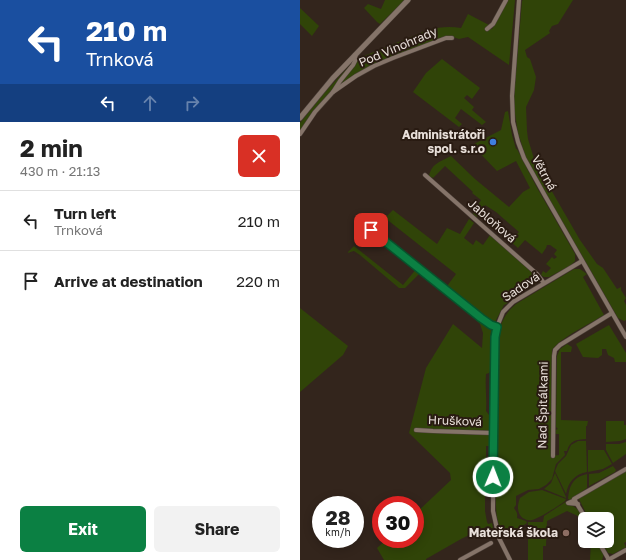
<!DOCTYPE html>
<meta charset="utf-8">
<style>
body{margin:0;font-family:"Golos Text",sans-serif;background:#f2f2f2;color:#222;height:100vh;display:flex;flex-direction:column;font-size:15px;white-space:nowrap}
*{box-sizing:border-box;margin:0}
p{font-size:13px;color:#767676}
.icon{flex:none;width:22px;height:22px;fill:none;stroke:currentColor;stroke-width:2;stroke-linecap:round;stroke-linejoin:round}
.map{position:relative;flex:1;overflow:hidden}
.sheet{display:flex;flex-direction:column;background:#fff;width:300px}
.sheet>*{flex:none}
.hud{background:#1a4fa0;color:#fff;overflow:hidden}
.controls{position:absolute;left:278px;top:512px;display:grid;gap:8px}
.controls a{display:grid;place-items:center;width:36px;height:36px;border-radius:6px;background:#fff;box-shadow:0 2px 10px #0003;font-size:20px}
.speed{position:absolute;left:12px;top:496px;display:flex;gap:8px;font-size:20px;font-weight:700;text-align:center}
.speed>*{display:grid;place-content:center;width:52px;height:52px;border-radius:50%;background:#fff;box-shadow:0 2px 10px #0003;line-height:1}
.speed small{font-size:10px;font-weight:400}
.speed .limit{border:6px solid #d22;background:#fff;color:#111}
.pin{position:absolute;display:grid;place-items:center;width:34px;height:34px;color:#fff;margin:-17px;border-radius:8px;box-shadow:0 2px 6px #0006}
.me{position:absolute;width:44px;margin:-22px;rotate:1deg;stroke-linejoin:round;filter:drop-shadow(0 0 3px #0008)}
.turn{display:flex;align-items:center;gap:14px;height:84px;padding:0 20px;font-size:18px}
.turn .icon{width:52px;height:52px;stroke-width:2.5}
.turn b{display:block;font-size:28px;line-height:34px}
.lanes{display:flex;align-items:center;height:38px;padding:0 20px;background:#0003;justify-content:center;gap:20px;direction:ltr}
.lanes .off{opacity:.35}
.round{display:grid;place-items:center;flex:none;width:42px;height:42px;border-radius:6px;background:#f2f2f2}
.summary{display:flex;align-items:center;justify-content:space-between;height:68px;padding:0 20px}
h1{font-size:24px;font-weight:700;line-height:30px}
.button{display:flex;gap:8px;margin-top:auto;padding:8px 20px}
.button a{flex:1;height:46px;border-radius:6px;background:#0b8043;color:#fff;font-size:16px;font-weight:700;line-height:46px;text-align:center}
.button a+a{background:#f2f2f2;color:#222}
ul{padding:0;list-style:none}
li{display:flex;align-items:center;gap:12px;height:60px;padding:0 20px;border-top:1px solid #e0e0e0}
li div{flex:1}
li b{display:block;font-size:15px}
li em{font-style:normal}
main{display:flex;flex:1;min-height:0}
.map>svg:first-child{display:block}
.green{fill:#304408}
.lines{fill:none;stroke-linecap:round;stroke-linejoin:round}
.minor-casing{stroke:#4c4039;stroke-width:5}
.tertiary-casing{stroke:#4c4039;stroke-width:6}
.minor{stroke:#857469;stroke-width:4}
.tertiary{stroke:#857469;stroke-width:5}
.route-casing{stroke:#07532c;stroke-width:10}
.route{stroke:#0b8043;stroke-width:7}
.shop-dot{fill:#3f7fe0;stroke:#291b12;stroke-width:1.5}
.education-dot{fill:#8d6e63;stroke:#291b12;stroke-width:1.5}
.labels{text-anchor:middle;stroke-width:4;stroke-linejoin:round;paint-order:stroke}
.street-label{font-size:12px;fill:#e9e0da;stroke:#291b12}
.poi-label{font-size:12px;font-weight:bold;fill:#e9e0da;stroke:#291b12;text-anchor:end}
</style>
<main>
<section class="sheet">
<div class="hud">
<div class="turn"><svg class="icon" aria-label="left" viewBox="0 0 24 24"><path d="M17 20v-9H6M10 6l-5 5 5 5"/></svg><div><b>210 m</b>Trnková</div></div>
<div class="lanes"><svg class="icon" aria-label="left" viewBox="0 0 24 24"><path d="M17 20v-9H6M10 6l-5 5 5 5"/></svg><svg class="icon off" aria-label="ahead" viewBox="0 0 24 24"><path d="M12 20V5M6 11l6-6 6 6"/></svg><svg class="icon off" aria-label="right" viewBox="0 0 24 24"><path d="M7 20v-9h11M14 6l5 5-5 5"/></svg></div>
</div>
<div class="summary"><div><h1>2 min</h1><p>430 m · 21:13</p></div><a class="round" style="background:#d93025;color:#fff"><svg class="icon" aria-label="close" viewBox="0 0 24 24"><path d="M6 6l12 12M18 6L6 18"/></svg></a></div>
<ul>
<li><svg class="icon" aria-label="left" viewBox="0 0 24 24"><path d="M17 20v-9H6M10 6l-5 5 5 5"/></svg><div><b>Turn left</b><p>Trnková</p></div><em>210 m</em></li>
<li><svg class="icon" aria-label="arrive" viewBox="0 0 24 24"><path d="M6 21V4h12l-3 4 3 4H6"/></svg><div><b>Arrive at destination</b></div><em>220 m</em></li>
</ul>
<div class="button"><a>Exit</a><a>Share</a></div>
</section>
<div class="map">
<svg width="326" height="560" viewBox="0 0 326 560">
<rect width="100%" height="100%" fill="#33251c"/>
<g class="green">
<path d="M85 0H105L80 24 77 22 64 8 68 4 81 9Z"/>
<path d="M208 0H215L209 65 168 37 159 39 150 36 95 57 37 87 59 58 128 30C139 27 150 26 161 28L168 14 189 25 187 29H192Z"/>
<path d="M223 0H273L258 24 252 26 249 31 250 33 225 50 227 57 230 59 236 77 234 90 226 107 227 131 228 139 235 162 280 240 297 264 303 268 317 289 321 287V290L326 298 324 301 326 305V320L324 321 318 318 227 160 218 133 214 107V97L222 1Z"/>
<path d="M0 8 19 26 12 36 0 24Z"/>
<path d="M142 59 180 88 172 99 167 95 164 98 174 107 172 110 186 122 182 125 161 109 155 118 162 124 159 127 113 92 126 73Z"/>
<path d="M52 63 35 87 0 131V123L24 93Z"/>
<path d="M208 111 212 135 216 149H217L236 186 275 254V261L270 266 249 277H244L241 275 243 271 246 273 251 268 246 264 252 257 254 259 257 257 254 254 257 250 250 245H247L246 248 242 254 225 240 218 248 210 241 219 232 196 212 185 205 177 217 173 214 181 200 172 193 173 192 145 166 133 178 132 177 131 178 129 176C132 163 140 162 151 156L175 179 209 207 223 192 230 188 216 161 197 171 172 145 201 130 205 112Z"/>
<path d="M93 210 137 244 147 228 160 234 169 219 174 223 164 238 173 245 176 240 183 245 190 235 237 277V282L233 286 231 283 206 299 208 303 204 305 195 322H192L177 312 147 286 156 274 85 218Z"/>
<path d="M54 246 103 285 117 268 190 327 192 331 190 371 189 373 186 374C185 387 187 399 186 411L189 415 190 420V446H186V470H189V474H185V511L187 522 188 524 192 523 193 528 190 531 188 526 161 539 126 559V560H84L77 548 87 539H115V514L151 480 150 473 109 433 126 368 153 324 182 348 183 333 180 324 168 312 120 273 105 288H99L60 255 54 251 47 253Z"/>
<path d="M274 269H280L287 274 283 277 304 315C291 323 260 338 252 350L251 456 259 455V434H255V430L258 429 256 427 257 356 260 349 267 344 272 347 271 352H261V420L288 421 287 426H286V439C276 440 270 440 267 451H264L265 455 256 464 252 479 246 485 239 489 228 490 216 496V505L214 508C216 512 218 512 217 518L226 521 227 523 207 535H202C201 529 198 523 197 517 193 489 200 461 196 434H197L199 338H198C200 323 205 313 216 304Z"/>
<path d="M0 308 48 346 43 355 0 392Z"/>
<path d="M309 325 326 353V362H315L314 358 308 355 306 349H302V355L298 358 283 357 276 344Z"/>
<path d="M306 421H324V425H326V439L320 441 306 442Z"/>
<path d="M278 441H286L287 472C275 474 268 482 266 494L255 471 258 464 266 456 271 445Z"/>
<path d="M326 442V454L313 463 306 450V444H319Z"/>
<path d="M288 450H304L312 464 303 469 288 472Z"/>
<path d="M313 466 316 470 315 472 289 486V474L299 473Z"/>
<path d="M326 470V542L324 543 326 547 313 554 308 553 301 541H307V519H289L278 497Z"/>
<path d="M255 473 266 497V498L244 489 251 483Z"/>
<path d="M287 474V488L270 500 268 499C269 486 273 477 287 474Z"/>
<path d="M242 490 266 499 265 501C260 505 238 519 232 520 226 521 221 518 219 513 217 508 218 503 220 498L229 492Z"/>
<path d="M267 501 269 505C278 506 285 517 285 526L280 517 267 511 247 521 246 546H243V560H228V522H243L244 516Z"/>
<path d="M291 541H296L304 554 302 560H290Z"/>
</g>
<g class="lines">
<g class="minor-casing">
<g id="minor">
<path d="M219 0 212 96 213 122 218 142 224 158 244 194 326 337"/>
<path d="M187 29 193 24 206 0"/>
<path d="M33 92 56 76 74 66 93 58 146 38H152"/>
<path d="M0 134 15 112 33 92 40 81 53 65 56 59 55 55"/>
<path d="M125 175 237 274 244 283"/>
<path d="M71 230 181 318 191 325 197 327"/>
<path d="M116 430 133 431 193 433"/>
<path d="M253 456 254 356 255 350 260 345 312 313"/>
<path d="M275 500 268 503 278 504"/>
<path d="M286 519 274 499 326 469"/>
<path d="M298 541 309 560"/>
<path d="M160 560 191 543"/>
<path d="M210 560 199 538 193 511 194 374 195 337 197 327 203 312 213 302 282 261"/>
<path d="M308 560 326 550"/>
</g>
</g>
<g class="tertiary-casing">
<path id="tertiary" d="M0 118 33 78 108 0"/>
</g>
<use href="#minor" class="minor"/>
<use href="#tertiary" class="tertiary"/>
</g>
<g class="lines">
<g class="route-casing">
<path id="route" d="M71 230 181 318 191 325 197 327 195 337 193 477"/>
</g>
<use href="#route" class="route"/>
</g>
<circle class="shop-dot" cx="193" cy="142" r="4"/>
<circle class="education-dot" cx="266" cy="533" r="4"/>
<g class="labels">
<g class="street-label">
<text transform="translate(98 47) rotate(-23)" y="4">Pod Vinohrady</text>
<text transform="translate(244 173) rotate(61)" y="4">Větrná</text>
<text transform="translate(192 221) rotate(41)" y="4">Jabloňová</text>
<text transform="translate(221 287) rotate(-34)" y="4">Sadová</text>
<text transform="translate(243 405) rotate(-89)" y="4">Nad Špitálkami</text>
<text transform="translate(155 421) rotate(2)" y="4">Hrušková</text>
</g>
<g class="poi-label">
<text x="185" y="139">Administrátoři<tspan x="185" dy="14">spol. s.r.o</tspan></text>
<text x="258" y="537">Mateřská škola</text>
</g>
</g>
</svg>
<div class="controls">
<a><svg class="icon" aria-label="layers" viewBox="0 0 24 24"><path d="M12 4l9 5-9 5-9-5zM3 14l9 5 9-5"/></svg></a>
</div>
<div class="speed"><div>28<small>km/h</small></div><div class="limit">30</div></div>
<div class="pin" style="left:71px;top:230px;background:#d93025"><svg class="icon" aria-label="arrive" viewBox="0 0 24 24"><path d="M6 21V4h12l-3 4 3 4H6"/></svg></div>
<svg class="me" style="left:193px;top:477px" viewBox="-20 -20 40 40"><circle r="17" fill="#0b8043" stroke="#fff" stroke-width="3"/><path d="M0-11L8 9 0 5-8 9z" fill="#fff"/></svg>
</div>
</main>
